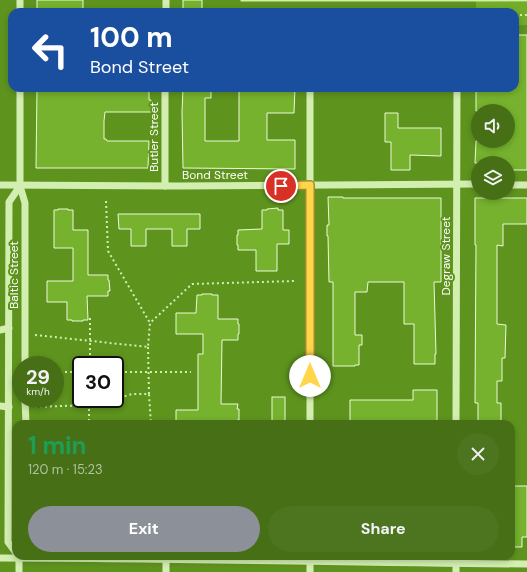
<!DOCTYPE html>
<meta charset="utf-8">
<style>
body{margin:0;font-family:"DM Sans",sans-serif;background:#4d741f;color:#f1f3f6;height:100vh;display:flex;flex-direction:column;font-size:15px;white-space:nowrap}
*{box-sizing:border-box;margin:0}
p{font-size:13px;color:#b0c1a1}
.icon{flex:none;width:22px;height:22px;fill:none;stroke:currentColor;stroke-width:2;stroke-linecap:round;stroke-linejoin:round}
.map{position:relative;flex:1;overflow:hidden}
.sheet{position:absolute;left:12px;top:420px;width:503px;height:140px;display:flex;flex-direction:column;background:#466f16;border-radius:12px;box-shadow:0 2px 6px #0003}
.sheet>*{flex:none}
.hud{position:absolute;left:8px;top:8px;width:511px;height:84px;border-radius:12px;box-shadow:0 2px 6px #0003;background:#1a4fa0;color:#fff;overflow:hidden}
.fabs{position:absolute;left:471px;top:104px;display:grid;gap:8px}
.fabs a{display:grid;place-items:center;width:44px;height:44px;border-radius:50%;background:#466f16;box-shadow:0 2px 6px #0003;font-size:20px}
.speed{position:absolute;left:12px;top:356px;display:flex;gap:8px;font-size:20px;font-weight:700;text-align:center}
.speed>*{display:grid;place-content:center;width:52px;height:52px;border-radius:50%;background:#466f16;box-shadow:0 2px 6px #0003;line-height:1}
.speed small{font-size:10px;font-weight:400}
.speed .limit{border:2px solid #111;border-radius:6px;background:#fff;color:#111}
.pin{position:absolute;display:grid;place-items:center;width:34px;height:34px;color:#fff;margin:-17px;border:2px solid #fff;border-radius:50%;box-shadow:0 1px 4px #0007}
.me{position:absolute;width:44px;margin:-22px;rotate:0deg;stroke-linejoin:round;filter:drop-shadow(0 0 3px #0008)}
.turn{display:flex;align-items:center;gap:14px;height:84px;padding:0 16px;font-size:18px}
.turn .icon{width:52px;height:52px;stroke-width:2.5}
.turn b{display:block;font-size:28px;line-height:34px}
.round{display:grid;place-items:center;flex:none;width:42px;height:42px;border-radius:21px;background:#4d741f}
.head{display:flex;align-items:center;justify-content:space-between;height:68px;padding:0 16px}
h1{font-size:24px;font-weight:700;line-height:30px;color:#1e9e55}
.cta{display:flex;gap:8px;margin-top:auto;padding:8px 16px}
.cta a{flex:1;height:46px;border-radius:24px;background:#8c9099;color:#fff;font-size:16px;font-weight:700;line-height:46px;text-align:center}
.cta a+a{background:#4d741f;color:#f1f3f6}
.map>svg:first-child{display:block}
.green{fill:#72ad28}
.water{fill:#477315;stroke:#cff0a5}
.building{fill:#76b22e;stroke:#ebfad7}
.lines{fill:none;stroke-linecap:round;stroke-linejoin:round}
.path{stroke:#d3eeb1;stroke-width:2;stroke-dasharray:2 3;stroke-linecap:butt}
.minor{stroke:#d3eeb1;stroke-width:7}
.route-casing{stroke:#a68a30;stroke-width:10}
.route{stroke:#ffd54a;stroke-width:7}
.labels{text-anchor:middle;stroke-width:4;stroke-linejoin:round;paint-order:stroke}
.street-label{font-size:12px;fill:#fff;stroke:#5e941e}
</style>
<div class="map">
<svg width="527" height="572" viewBox="0 0 527 572">
<rect width="100%" height="100%" fill="#5e941e"/>
<path class="green" d="M476 1 527 2V25H515V12H476Z"/>
<rect class="water" x="241" y="0" width="286" height="1"/>
<g class="building">
<rect x="37" y="0" width="46" height="12"/>
<rect x="183" y="0" width="19" height="12"/>
<path d="M515 35H527V170H508V163H475L476 141H508V111H476V88H515Z"/>
<path d="M37 88H149V100H151V112H105L104 121V139H106L107 141H149L148 168H36Z"/>
<path d="M183 88H211V98H205V141H239V88H295L294 113H267V140H295V169L183 168 182 112Z"/>
<path d="M385 113H398V128H441V156L410 155V170H391V142H385Z"/>
<path d="M328 197H343V198H441V282H434L436 354H435V364H414V324H404V282H368L367 292H355V335H362V345H359V365H355V366H333V282H329L328 236H327V225H329Z"/>
<path d="M475 198H527V224H503V246L497 245V324L506 325 505 358H502V381H497V403H501V424H478V403H475L476 245H475Z"/>
<path d="M278 208V210H283V230H289V244H277V271H256V250H238V245H237V235H238V230L262 229V210H267V209Z"/>
<path d="M58 209H68V210H73V230H88V275H108V280H109L110 291H108V296H87L88 320H83V321H72V320H67V302H47V281H73V248H54V210H58Z"/>
<path d="M118 214H200V229H187V246H172V229H146V246H131V229H119Z"/>
<path d="M202 294H212V295H218V319H238V324H239V334H238V340H222L221 404H238L237 409H239V420H237V424H176V410H198V354H203V334H176V313H196L197 295H202Z"/>
<path d="M413 390H437V424H350V400H413Z"/>
<rect x="272" y="397" width="13" height="27"/>
<path d="M511 486H527V537H522V547H511Z"/>
</g>
<g class="lines">
<g class="path">
<path d="M515 15H527"/>
<path d="M106 201 108 251 150 323"/>
<path d="M35 335 148 347 150 323 192 284 295 281"/>
<path d="M148 347 149 394"/>
<path d="M90 360V316"/>
<path d="M55 372H76"/>
<path d="M115 372H191"/>
<path d="M81 383C67 368 86 351 100 365"/>
<path d="M89 399V424"/>
<path d="M115 399 132 394H149L151 424"/>
<path d="M35 407 89 405 113 399"/>
</g>
<g class="minor">
<path d="M20 12V0"/>
<path d="M166 12V0"/>
<path d="M20 88V186L25 203V365"/>
<path d="M0 185 177 186 478 184"/>
<path d="M508 185H527"/>
<path d="M165 186V88"/>
<path d="M0 330 9 328"/>
<path d="M25 399 26 424"/>
<path d="M0 406 9 407"/>
<path d="M310 424V88"/>
<path d="M456 424 457 88"/>
<path d="M16 553 8 542 9 202 20 186"/>
<path d="M0 558C176 558 351 563 527 564"/>
<path d="M19 572V556"/>
<path d="M166 572V559"/>
<path d="M310 572V556"/>
<path d="M456 572V556"/>
</g>
</g>
<g class="lines">
<g class="route-casing">
<path id="route" d="M281 186 310 185V376"/>
</g>
<use href="#route" class="route"/>
</g>
<g class="labels">
<g class="street-label">
<text transform="translate(154 137) rotate(-90)" y="4">Butler Street</text>
<text x="215" y="179">Bond Street</text>
<text transform="translate(446 256) rotate(-90)" y="4">Degraw Street</text>
<text transform="translate(14 275) rotate(-90)" y="4">Baltic Street</text>
</g>
</g>
</svg>
<div class="fabs">
<a><svg class="icon" aria-label="sound" viewBox="0 0 24 24"><path d="M4 9h4l5-4v14l-5-4H4zM17 9q2 3 0 6"/></svg></a>
<a><svg class="icon" aria-label="layers" viewBox="0 0 24 24"><path d="M12 4l9 5-9 5-9-5zM3 14l9 5 9-5"/></svg></a>
</div>
<div class="speed"><div>29<small>km/h</small></div><div class="limit">30</div></div>
<div class="pin" style="left:281px;top:186px;background:#d93025"><svg class="icon" aria-label="arrive" viewBox="0 0 24 24"><path d="M6 21V4h12l-3 4 3 4H6"/></svg></div>
<svg class="me" style="left:310px;top:376px" viewBox="-20 -20 40 40"><circle r="19" fill="#fff"/><path d="M0-13L10 11 0 6-10 11z" fill="#ffd54a"/></svg>
<div class="hud">
<div class="turn"><svg class="icon" aria-label="left" viewBox="0 0 24 24"><path d="M17 20v-9H6M10 6l-5 5 5 5"/></svg><div><b>100 m</b>Bond Street</div></div>
</div>
<section class="sheet">
<div class="head"><div><h1>1 min</h1><p>120 m · 15:23</p></div><a class="round"><svg class="icon" aria-label="close" viewBox="0 0 24 24"><path d="M6 6l12 12M18 6L6 18"/></svg></a></div>
<div class="cta"><a>Exit</a><a>Share</a></div>
</section>
</div>
